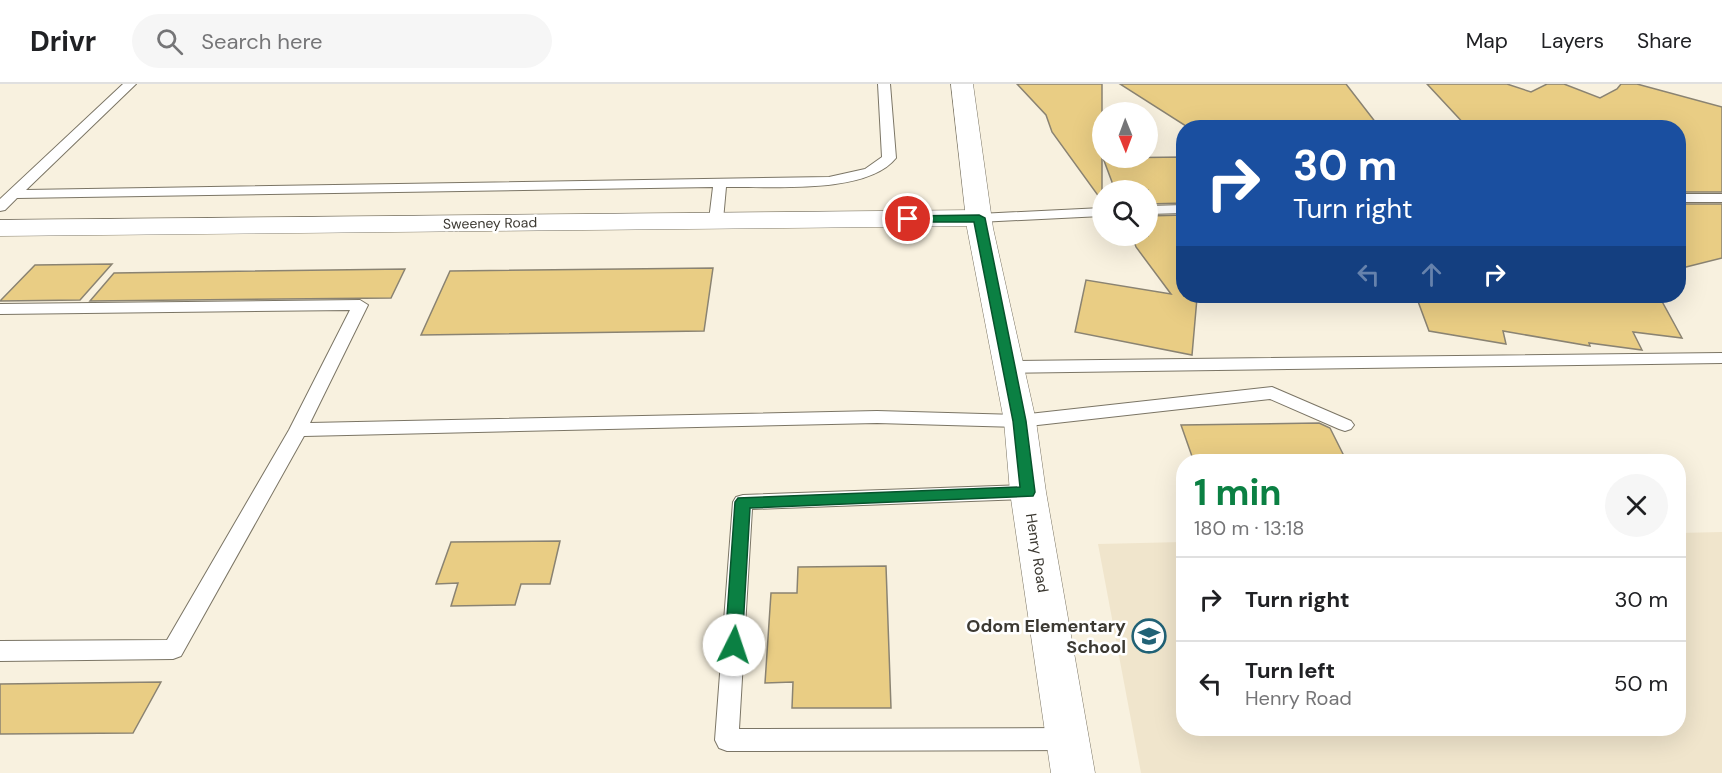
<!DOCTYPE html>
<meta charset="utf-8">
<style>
body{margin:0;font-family:"DM Sans",sans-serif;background:#f6f6f6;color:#202124;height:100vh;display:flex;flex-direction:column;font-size:22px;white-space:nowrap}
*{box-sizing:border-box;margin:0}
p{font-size:20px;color:#757577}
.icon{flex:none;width:33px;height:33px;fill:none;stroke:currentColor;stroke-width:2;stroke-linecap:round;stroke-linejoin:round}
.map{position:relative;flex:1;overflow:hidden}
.details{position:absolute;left:1176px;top:370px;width:510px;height:282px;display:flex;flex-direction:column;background:#fff;border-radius:24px;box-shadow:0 6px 24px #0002}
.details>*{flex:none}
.top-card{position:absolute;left:1176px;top:36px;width:510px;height:183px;border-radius:24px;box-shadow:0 6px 24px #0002;background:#1a4fa0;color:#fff;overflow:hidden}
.needle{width:39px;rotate:179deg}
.buttons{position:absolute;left:1092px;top:18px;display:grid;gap:12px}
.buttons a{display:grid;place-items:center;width:66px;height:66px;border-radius:50%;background:#fff;box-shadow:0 6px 24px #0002;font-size:30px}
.pin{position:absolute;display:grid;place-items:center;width:51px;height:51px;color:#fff;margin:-26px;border:3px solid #fff;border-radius:50%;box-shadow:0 2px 6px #0007}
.me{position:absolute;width:66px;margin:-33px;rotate:4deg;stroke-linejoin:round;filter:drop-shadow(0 0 4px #0008)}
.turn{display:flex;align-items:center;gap:21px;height:126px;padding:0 18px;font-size:27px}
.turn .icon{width:78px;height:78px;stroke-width:2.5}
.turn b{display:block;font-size:42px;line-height:51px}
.lanes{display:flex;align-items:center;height:57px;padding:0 18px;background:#0003;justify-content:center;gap:30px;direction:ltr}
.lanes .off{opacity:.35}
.round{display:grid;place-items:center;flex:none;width:63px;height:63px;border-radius:32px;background:#f6f6f6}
.headline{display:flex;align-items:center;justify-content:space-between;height:102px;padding:0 18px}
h1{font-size:36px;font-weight:700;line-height:45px;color:#0b8043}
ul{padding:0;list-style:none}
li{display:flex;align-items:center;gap:18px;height:84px;padding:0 18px;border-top:2px solid #e0e0e0}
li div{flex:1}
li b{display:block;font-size:22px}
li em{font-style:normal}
header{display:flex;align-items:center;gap:36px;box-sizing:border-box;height:84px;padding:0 30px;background:#fff;border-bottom:2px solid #e0e0e0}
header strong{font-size:28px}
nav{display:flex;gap:33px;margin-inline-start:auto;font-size:21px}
.search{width:420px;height:54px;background:#f6f6f6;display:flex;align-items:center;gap:15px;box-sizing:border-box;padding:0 21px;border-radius:33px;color:#757577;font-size:22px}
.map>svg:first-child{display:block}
.built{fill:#f0e5cc}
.building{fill:#e9cd84;stroke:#8a8372;stroke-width:1.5}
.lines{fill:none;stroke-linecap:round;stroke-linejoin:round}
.service-casing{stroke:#7b7565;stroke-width:2}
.minor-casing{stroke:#7b7565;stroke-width:1}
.tertiary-casing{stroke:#7b7565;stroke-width:1}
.service{fill:#fff;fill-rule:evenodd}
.minor{fill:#fff;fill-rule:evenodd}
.tertiary{fill:#fff;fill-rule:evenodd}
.route{fill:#0b8043;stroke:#07532c;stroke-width:1.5}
.labels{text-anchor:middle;stroke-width:5;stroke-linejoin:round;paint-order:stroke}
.far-street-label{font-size:14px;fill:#3c3932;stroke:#fff}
.street-label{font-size:15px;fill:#3c3932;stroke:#fff}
.near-poi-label{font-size:18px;font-weight:bold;fill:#3c3932;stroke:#fff;text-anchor:end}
</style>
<header>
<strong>Drivr</strong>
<div class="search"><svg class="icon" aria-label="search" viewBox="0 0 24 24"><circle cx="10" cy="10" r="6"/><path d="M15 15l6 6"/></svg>Search here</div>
<nav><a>Map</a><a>Layers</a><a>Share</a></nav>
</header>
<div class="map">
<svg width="1722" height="689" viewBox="0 0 1722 689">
<rect width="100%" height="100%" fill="#f8f1df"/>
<path class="built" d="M1722 448V689H1141L1098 460 1183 458 1184 645H1678L1679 449Z"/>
<g class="building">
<path d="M1017 0H1102V117L1052 48 1046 31Z"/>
<path d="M1120 0H1346L1380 44H1189Z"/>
<path d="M1427 0H1507L1531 8 1547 0H1564L1600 14 1617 5 1621 0H1637L1722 23V108H1678V44H1468Z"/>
<path d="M1184 73V119L1148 120V106H1115L1103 74Z"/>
<path d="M1678 120H1722V174L1678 185Z"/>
<path d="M1184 131V212L1197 214 1192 271 1075 248 1086 196 1171 210 1136 163 1132 152H1148V132Z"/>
<path d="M112 180 80 216 0 217 35 181Z"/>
<path d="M713 184 704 247 421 251 450 187Z"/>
<path d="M405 185 391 214 90 217 114 189Z"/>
<path d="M1416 212H1659L1682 254 1633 248 1642 266 1589 259 1590 262 1503 247 1506 260 1429 247Z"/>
<path d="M1319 339 1330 344 1347 378H1194L1181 341Z"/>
<path d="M560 457 550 500H521L515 521 451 522 458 499 436 500 451 458Z"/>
<path d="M886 482 891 624H792L793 598 765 599 771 509H797L798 483Z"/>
<path d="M161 598 133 649 0 650V600Z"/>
</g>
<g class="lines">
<g class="service-casing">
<g id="service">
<path d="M123 0H136L26 106 829 93 865 85 882 73 878 0H890L896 74C867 111 770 102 726 103L723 136 716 140 709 136 713 103 17 114 5 126 0 127V115Z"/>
<rect x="1678" y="110" width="44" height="8"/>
<path d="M1184 121V129L1148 130V122Z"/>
<path d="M1102 124V132L979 138 972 134 979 130Z"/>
<path d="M360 216 368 221 310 339 877 327 1020 331 1272 303 1351 337 1354 341 1351 345 1345 347 1339 345 1270 315 1020 343 877 339 304 352 181 572 173 575 0 577V557L167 556 289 346 350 226 0 230V220Z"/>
<path d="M1722 269V279L1007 289 1001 287 999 283 1001 279 1007 277Z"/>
<path d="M1028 401 1035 403 1038 408 1035 413 1028 415 752 425 739 645 1067 644 1075 647 1079 655 1075 663 1067 666 727 667 719 664 715 656 733 418 736 413 743 411Z"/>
</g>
</g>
<g class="minor-casing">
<path id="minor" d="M979 126 988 128 992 134 988 140 979 142 0 152V136Z"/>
</g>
<g class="tertiary-casing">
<path id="tertiary" d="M951 0H973L993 144 1036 337 1046 408 1095 689H1051L1010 408 1004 337 967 144Z"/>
</g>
<use href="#service" class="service"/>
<use href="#minor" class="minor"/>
<use href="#tertiary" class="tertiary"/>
</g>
<path class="route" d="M979 131 985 134 1026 337 1035 408 1033 412 750 424 742 561 740 566 734 568 728 566 725 561 735 418 738 414 1020 403 1013 337 974 138H908L902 135 908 132Z"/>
<defs>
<g id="school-ring" transform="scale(1.725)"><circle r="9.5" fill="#fff" stroke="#216276" stroke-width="1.5"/><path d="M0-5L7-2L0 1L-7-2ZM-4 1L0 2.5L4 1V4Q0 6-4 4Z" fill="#216276"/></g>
</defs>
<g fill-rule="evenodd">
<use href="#school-ring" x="1149" y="552"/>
</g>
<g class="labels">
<g class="far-street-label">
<text transform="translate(490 139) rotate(-1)" y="5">Sweeney Road</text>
</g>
<g class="street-label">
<text transform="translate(1037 469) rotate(81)" y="5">Henry Road</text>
</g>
<g class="near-poi-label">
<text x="1126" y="548">Odom Elementary<tspan x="1126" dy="21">School</tspan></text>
</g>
</g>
</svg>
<div class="buttons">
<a><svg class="needle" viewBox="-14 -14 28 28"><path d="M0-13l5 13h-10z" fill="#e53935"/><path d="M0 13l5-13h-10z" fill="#757577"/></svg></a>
<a><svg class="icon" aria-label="search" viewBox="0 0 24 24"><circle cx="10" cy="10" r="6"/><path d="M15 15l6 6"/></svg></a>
</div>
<div class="pin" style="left:908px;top:135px;background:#d93025"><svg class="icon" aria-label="arrive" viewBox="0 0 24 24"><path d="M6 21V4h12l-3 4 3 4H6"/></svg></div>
<svg class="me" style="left:734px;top:561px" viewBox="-20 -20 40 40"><circle r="19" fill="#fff"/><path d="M0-13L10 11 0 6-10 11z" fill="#0b8043"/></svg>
<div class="top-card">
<div class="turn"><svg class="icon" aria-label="right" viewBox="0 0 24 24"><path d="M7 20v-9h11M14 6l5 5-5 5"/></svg><div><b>30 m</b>Turn right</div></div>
<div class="lanes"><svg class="icon off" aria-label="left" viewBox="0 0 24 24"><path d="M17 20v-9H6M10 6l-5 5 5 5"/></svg><svg class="icon off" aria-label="ahead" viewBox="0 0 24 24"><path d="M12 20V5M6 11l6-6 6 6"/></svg><svg class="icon" aria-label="right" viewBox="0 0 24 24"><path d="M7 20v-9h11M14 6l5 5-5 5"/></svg></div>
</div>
<section class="details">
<div class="headline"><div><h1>1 min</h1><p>180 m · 13:18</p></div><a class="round"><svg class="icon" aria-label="close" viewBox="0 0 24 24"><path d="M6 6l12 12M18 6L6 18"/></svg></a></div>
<ul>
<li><svg class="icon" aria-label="right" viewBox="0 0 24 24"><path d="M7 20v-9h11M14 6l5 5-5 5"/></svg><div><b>Turn right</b></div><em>30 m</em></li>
<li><svg class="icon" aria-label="left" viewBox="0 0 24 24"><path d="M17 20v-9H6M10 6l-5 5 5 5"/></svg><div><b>Turn left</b><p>Henry Road</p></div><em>50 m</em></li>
</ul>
</section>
</div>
